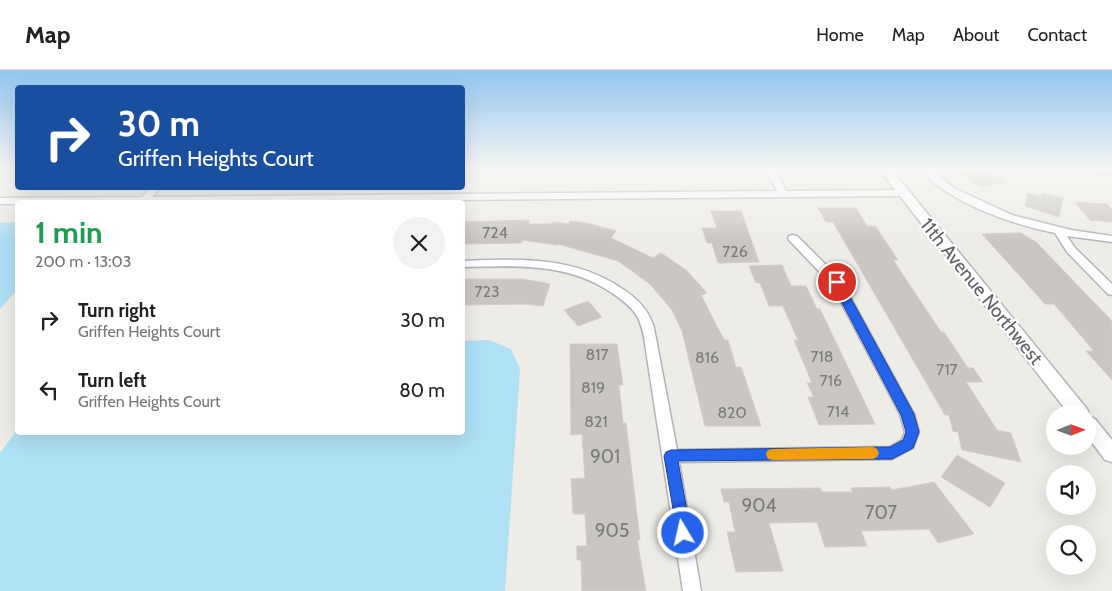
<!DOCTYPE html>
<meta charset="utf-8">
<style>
body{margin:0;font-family:Cabin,sans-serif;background:#f2f2f2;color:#202124;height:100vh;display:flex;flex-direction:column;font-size:19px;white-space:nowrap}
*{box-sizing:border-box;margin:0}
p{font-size:16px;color:#757577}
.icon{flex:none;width:28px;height:28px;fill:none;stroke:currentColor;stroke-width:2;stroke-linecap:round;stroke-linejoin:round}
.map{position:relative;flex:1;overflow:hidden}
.drawer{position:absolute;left:15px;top:130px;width:450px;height:235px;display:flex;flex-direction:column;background:#fff;border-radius:5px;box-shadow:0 5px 20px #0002}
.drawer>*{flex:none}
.guide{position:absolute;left:15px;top:15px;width:450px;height:105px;border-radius:5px;box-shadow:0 5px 20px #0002;background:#1a4fa0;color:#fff;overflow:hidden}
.needle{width:32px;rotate:89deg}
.fabs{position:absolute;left:1046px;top:335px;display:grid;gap:10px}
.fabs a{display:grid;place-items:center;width:50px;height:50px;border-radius:50%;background:#fff;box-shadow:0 5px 20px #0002;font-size:25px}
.pin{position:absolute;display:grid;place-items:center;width:42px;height:42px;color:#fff;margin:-21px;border:2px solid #fff;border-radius:50%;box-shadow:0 1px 5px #0007}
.me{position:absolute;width:55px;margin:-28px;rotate:351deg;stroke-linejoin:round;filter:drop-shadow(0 0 4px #0008)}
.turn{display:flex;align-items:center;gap:18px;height:105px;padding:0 20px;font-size:22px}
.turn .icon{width:65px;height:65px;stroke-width:2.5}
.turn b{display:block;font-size:35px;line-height:42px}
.round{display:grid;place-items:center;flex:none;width:52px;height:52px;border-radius:26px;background:#f2f2f2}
.head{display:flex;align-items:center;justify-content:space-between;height:85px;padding:0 20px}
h1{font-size:30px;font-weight:800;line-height:38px;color:#1e9e55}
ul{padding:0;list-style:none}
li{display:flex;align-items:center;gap:15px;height:70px;padding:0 20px}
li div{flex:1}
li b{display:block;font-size:19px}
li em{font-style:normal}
header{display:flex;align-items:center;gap:30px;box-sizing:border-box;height:70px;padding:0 25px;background:#fff;border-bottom:1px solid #e0e0e0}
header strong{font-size:24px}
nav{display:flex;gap:28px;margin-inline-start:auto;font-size:18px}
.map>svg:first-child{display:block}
.water{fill:#afe0f6}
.building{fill:#cac7c3;stroke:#d3cdc5}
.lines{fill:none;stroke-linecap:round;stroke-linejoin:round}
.minor-casing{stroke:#b1b4b7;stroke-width:3}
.tertiary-casing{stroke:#b1b4b7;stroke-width:3}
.minor{fill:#fff;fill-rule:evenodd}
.tertiary{fill:#fff;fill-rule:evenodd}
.route{fill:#2563eb;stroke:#184099}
.slow{fill:#f59e0b}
.labels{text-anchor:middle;stroke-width:4.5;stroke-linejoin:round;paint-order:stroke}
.number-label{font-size:16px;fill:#797b7c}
.street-label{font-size:19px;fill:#5e6265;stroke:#fff}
.near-number-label{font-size:19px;fill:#797b7c}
</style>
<header>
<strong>Map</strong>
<nav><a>Home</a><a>Map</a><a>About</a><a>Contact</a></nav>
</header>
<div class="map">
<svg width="1112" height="521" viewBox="0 0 1112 521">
<rect width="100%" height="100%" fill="#eeece7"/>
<g class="water">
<path d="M1029 99H1112V106L1064 105Z"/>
<path d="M17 152V220L0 239V153Z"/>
<path d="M489 270 511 279 520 299 505 521H0V383L17 360 18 362H462L463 271Z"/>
</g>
<g class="building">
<path d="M982 99 1004 112 981 117 959 104Z"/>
<path d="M1028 123 1041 126 1042 123 1063 128 1059 147 1025 136Z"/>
<path d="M1075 132 1107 134 1112 140V152L1090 150Z"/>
<path d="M818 138H856L867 156H875L898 190H893L941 262H944L968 298H973L983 312H966L997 360 1011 363 1021 392 962 380 958 362 953 361 949 345H945L833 152H826Z"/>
<path d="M711 141H741L759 192 718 193 712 173H707L702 158H717Z"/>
<path d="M529 150V154H552V152L569 154 570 151 586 153 616 161 611 168 653 188 661 183 686 200 707 223 701 225 724 270H728L736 297H741L761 356H705L682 261 672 240 650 214 618 191 558 174 557 175 522 170V173L462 174V152Z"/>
<path d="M1021 163 1036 172 1112 251V310L1086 281H1094L1054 234H1045L982 164Z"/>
<path d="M782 195 791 216H806L817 239H820L875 354 819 355 808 327H814L807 313H812L794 270H798L783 236H769L760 213H756L749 196Z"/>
<path d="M462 209H523L550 214 543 236 524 234 462 235Z"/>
<path d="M588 231 602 247 578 256 564 240Z"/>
<path d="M570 274H617L623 315H619L623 353H626L640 470H637L646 521H582L581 490H577V476H587L585 444H573L571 409 585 408 582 364 571 365Z"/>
<path d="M957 385 1005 413 990 437 941 407Z"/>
<path d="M934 412 974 464 938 473 929 459 861 461 867 476 825 477 817 452 769 453 783 501 736 502 727 462H735L729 432H724L721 419 820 418 822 422H853L851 418 890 417 892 420Z"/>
</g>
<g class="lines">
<g class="minor-casing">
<g id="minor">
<path d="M765 99H775L786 121 904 120 909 123 904 126 0 134V128L142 127 150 118H160L152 127 777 121Z"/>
<path d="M919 99H930L954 118 1012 145 1071 160 1112 166V172L1067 166 1075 178 1112 214V225L1108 224 1067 182 1055 163C1011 154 950 133 919 99Z"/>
<path d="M793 165 797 166 841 210 914 344 919 362 913 378 892 389 679 392 701 521H683L647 287C645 274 644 258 637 246 631 236 621 229 612 223 567 192 515 196 462 197V191C518 189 573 186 621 218 637 228 649 240 654 258L677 380 890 377 902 370 905 362 900 344 832 215 789 170 788 168 789 166Z"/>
</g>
</g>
<g class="tertiary-casing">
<path id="tertiary" d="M879 99H891L1087 339 1089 344 1088 346 1095 349 1112 370V392L1105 390 1088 367V344H1069Z"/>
</g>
<use href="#minor" class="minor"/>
<use href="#tertiary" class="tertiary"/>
</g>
<linearGradient id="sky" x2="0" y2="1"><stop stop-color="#91c6ee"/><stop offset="0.58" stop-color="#f7f6f4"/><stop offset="1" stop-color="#f7f6f4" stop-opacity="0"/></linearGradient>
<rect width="1112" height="172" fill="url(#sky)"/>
<path class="route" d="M837 209 842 212 914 344 919 362 913 378 892 389 678 391 691 463 689 468 683 470 678 468 664 386 666 382 671 380 890 377 903 370 906 362 901 345 831 212Z"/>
<path class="slow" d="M873 377 877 379 879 383 877 387 873 389 773 390 768 389 766 384 768 380 773 379Z"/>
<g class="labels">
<g class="number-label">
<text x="495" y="168">724</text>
<text x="735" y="187">726</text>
<text x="487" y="227">723</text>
<text x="597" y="290">817</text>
<text x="822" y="292">718</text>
<text x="707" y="293">816</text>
<text x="947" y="305">717</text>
<text x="831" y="316">716</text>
<text x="593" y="323">819</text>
<text x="838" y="347">714</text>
<text x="732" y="348">820</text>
<text x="596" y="357">821</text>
</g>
<g class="street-label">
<text transform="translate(982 221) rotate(51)" y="7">11th Avenue Northwest</text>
</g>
<g class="near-number-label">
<text x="605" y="393">901</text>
<text x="759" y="442">904</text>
<text x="881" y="449">707</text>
<text x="612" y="467">905</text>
</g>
</g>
</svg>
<div class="fabs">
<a><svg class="needle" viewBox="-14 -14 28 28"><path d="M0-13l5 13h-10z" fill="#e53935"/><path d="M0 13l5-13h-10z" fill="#757577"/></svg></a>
<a><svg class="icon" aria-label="sound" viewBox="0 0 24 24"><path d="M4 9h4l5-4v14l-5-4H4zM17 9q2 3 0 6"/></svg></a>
<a><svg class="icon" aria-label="search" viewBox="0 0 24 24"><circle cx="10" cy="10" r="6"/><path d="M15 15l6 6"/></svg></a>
</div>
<div class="pin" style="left:837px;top:212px;background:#d93025"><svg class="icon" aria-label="arrive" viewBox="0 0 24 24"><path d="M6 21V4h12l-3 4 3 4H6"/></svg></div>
<svg class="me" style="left:683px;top:463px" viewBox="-20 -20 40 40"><circle r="17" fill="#2563eb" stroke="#fff" stroke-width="3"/><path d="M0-11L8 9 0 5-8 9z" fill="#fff"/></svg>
<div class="guide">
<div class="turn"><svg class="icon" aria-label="right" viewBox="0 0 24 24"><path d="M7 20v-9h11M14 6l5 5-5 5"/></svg><div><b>30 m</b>Griffen Heights Court</div></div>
</div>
<section class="drawer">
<div class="head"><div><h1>1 min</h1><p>200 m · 13:03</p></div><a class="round"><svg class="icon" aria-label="close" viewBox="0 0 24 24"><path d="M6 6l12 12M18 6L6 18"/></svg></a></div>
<ul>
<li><svg class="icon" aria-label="right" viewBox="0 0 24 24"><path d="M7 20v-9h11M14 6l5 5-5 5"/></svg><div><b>Turn right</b><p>Griffen Heights Court</p></div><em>30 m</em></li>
<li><svg class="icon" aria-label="left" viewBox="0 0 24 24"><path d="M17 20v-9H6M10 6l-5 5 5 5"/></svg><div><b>Turn left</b><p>Griffen Heights Court</p></div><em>80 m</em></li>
</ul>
</section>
</div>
